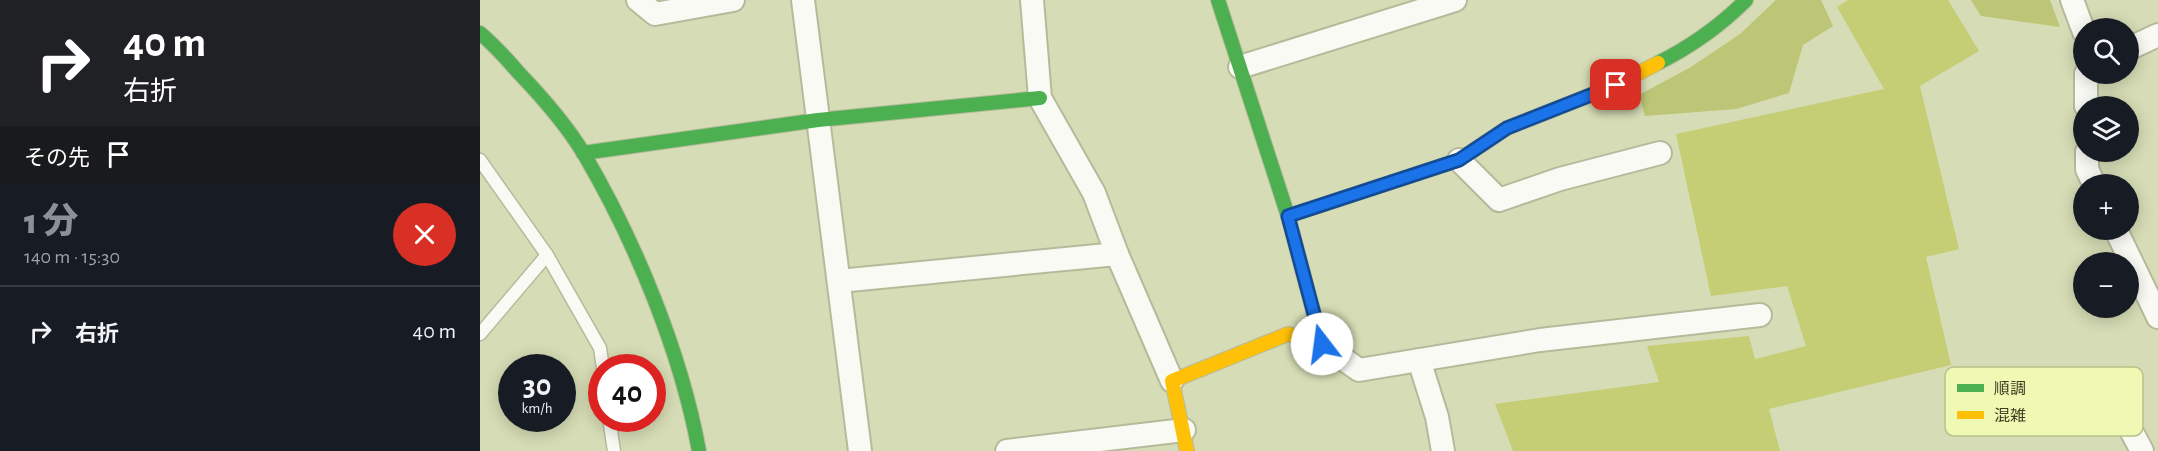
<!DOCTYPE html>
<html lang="ja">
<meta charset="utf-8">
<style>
body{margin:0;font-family:"Alegreya Sans","Noto Sans JP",sans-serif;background:#242831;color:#f1f3f6;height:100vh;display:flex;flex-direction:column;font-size:22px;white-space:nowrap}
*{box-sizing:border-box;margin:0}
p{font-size:20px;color:#9ea1a6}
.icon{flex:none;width:33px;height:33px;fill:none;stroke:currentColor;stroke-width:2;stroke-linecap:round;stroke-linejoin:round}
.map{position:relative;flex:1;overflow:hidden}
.sheet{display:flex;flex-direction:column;background:#171b24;width:480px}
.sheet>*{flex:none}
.hud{background:#202124;color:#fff;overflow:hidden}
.tools{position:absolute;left:1593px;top:18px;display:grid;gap:12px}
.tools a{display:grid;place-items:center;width:66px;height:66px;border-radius:50%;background:#171b24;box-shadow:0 3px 15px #0003;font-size:30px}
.speed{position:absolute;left:18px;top:354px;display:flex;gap:12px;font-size:30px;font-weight:700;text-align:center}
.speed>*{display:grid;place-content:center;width:78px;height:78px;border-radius:50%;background:#171b24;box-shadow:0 3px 15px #0003;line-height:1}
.speed small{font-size:15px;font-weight:400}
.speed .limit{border:9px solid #d22;background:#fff;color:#111}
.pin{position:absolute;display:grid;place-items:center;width:51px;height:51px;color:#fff;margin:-26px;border-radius:12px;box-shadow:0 3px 9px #0006}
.me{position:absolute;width:66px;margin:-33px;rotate:345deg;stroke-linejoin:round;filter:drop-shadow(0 0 4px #0008)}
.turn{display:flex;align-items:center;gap:21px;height:126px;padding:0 24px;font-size:27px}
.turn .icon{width:78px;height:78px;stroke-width:2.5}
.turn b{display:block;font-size:42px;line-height:51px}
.then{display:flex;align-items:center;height:57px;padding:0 24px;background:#0003;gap:12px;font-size:22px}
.round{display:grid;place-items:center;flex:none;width:63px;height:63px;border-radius:32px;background:#242831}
.overview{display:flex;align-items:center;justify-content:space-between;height:102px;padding:0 24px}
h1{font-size:36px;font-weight:800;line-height:45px;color:#8c9099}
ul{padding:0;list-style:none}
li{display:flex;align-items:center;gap:18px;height:90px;padding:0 24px;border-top:2px solid #363941}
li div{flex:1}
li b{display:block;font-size:22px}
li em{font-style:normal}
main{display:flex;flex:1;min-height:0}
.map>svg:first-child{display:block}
.green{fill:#c5ce74}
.forest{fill:#bdc576}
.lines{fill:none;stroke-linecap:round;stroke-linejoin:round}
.lane-casing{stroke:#b6ba9b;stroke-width:15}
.street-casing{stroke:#b6ba9b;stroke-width:26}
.fast-casing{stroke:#b6ba9b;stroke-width:16}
.slow-casing{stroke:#b6ba9b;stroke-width:16}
.lane{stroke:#f9faf4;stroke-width:12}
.street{stroke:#f9faf4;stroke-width:22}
.fast{stroke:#4caf50;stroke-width:14}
.slow{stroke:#ffc107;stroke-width:14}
.route-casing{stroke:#114b97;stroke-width:15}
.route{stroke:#1a73e8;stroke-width:10}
.key{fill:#eff9b3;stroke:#b9c188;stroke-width:1.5}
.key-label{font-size:16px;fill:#3c3f23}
</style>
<main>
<section class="sheet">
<div class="hud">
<div class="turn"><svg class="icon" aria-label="right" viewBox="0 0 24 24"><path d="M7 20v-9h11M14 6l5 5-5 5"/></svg><div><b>40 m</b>右折</div></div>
<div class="then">その先<svg class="icon" aria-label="arrive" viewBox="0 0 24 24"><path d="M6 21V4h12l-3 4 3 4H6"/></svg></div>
</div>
<div class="overview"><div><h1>1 分</h1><p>140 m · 15:30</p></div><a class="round" style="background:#d93025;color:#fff"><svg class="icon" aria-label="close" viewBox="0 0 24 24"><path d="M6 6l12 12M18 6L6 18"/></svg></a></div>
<ul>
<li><svg class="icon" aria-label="right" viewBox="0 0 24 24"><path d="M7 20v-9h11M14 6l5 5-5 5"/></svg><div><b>右折</b></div><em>40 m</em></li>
</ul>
</section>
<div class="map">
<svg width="1678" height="451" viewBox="0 0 1678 451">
<rect width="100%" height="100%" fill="#d6dcb5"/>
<path class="green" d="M1368 0H1468L1499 51 1440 86 1479 249 1446 257 1471 365 1289 409 1300 451H1033L1015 404 1179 382 1167 346 1269 336 1275 359 1326 346 1307 286 1231 296 1196 134 1404 89 1357 7Z"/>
<g class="forest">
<path d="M1296 0H1341L1353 26 1323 45 1309 93 1256 109 1165 116 1159 95 1211 67 1260 34Z"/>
<path d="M1491 0H1570L1580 27 1501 16Z"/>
</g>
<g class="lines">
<g class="lane-casing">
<g id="lane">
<path d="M0 160 67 255 120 348 123 368"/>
<path d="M0 334 67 255"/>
<path d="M129 418 134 451"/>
</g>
</g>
<g class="street-casing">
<g id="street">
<path d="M158 0 175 14 253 0"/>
<path d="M323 0 380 451"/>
<path d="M552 0 560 98 614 193 637 254 692 381"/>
<path d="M1592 0 1604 32"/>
<path d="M1648 49 1678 35"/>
<path d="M760 67 975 0"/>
<path d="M1606 74V106"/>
<path d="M1607 152V169L1614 184"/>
<path d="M979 160 1019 200 1080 179 1180 153"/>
<path d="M1636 230 1678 317"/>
<path d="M359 281 637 254"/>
<path d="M842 344 879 370 1060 340 1280 315"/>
<path d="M939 360 957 417 963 451"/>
<path d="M1629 389 1662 451"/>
<path d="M527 451 704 430"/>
</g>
</g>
<g class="fast-casing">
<g id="fast">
<path d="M738 0 808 216 826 284"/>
<path d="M0 33C14 45 26 58 38 72 62 97 86 124 104 154 155 241 201 352 219 451"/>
<path d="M1178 63C1210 47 1241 25 1266 0"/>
<path d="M103 153 338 120 560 98"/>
</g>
</g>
<g class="slow-casing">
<g id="slow">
<path d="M808 216 979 160 1027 128 1136 85 1178 63"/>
<path d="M707 451 692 381 808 334 842 344 826 284"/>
</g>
</g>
<use href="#lane" class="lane"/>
<use href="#street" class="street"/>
<use href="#fast" class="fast"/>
<use href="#slow" class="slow"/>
</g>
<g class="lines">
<g class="route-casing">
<path id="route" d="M842 344 808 216 979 160 1027 128 1136 85"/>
</g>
<use href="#route" class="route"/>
</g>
<rect x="1465" y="367" width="198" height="69" rx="9" class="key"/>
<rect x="1477" y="384" width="27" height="8" fill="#4caf50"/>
<rect x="1477" y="411" width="27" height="8" fill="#ffc107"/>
<g class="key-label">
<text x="1514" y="394">順調</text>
<text x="1514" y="421">混雑</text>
</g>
</svg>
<div class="tools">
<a><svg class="icon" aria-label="search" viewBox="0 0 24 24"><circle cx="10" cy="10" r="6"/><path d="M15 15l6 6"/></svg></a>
<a><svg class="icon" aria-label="layers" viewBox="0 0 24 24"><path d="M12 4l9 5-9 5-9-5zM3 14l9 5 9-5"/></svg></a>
<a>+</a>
<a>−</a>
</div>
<div class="speed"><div>30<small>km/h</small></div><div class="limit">40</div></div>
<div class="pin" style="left:1136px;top:85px;background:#d93025"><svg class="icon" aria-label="arrive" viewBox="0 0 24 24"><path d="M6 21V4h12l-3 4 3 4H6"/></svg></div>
<svg class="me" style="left:842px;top:344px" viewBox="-20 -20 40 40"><circle r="19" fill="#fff"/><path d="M0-13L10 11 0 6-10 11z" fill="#1a73e8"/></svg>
</div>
</main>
